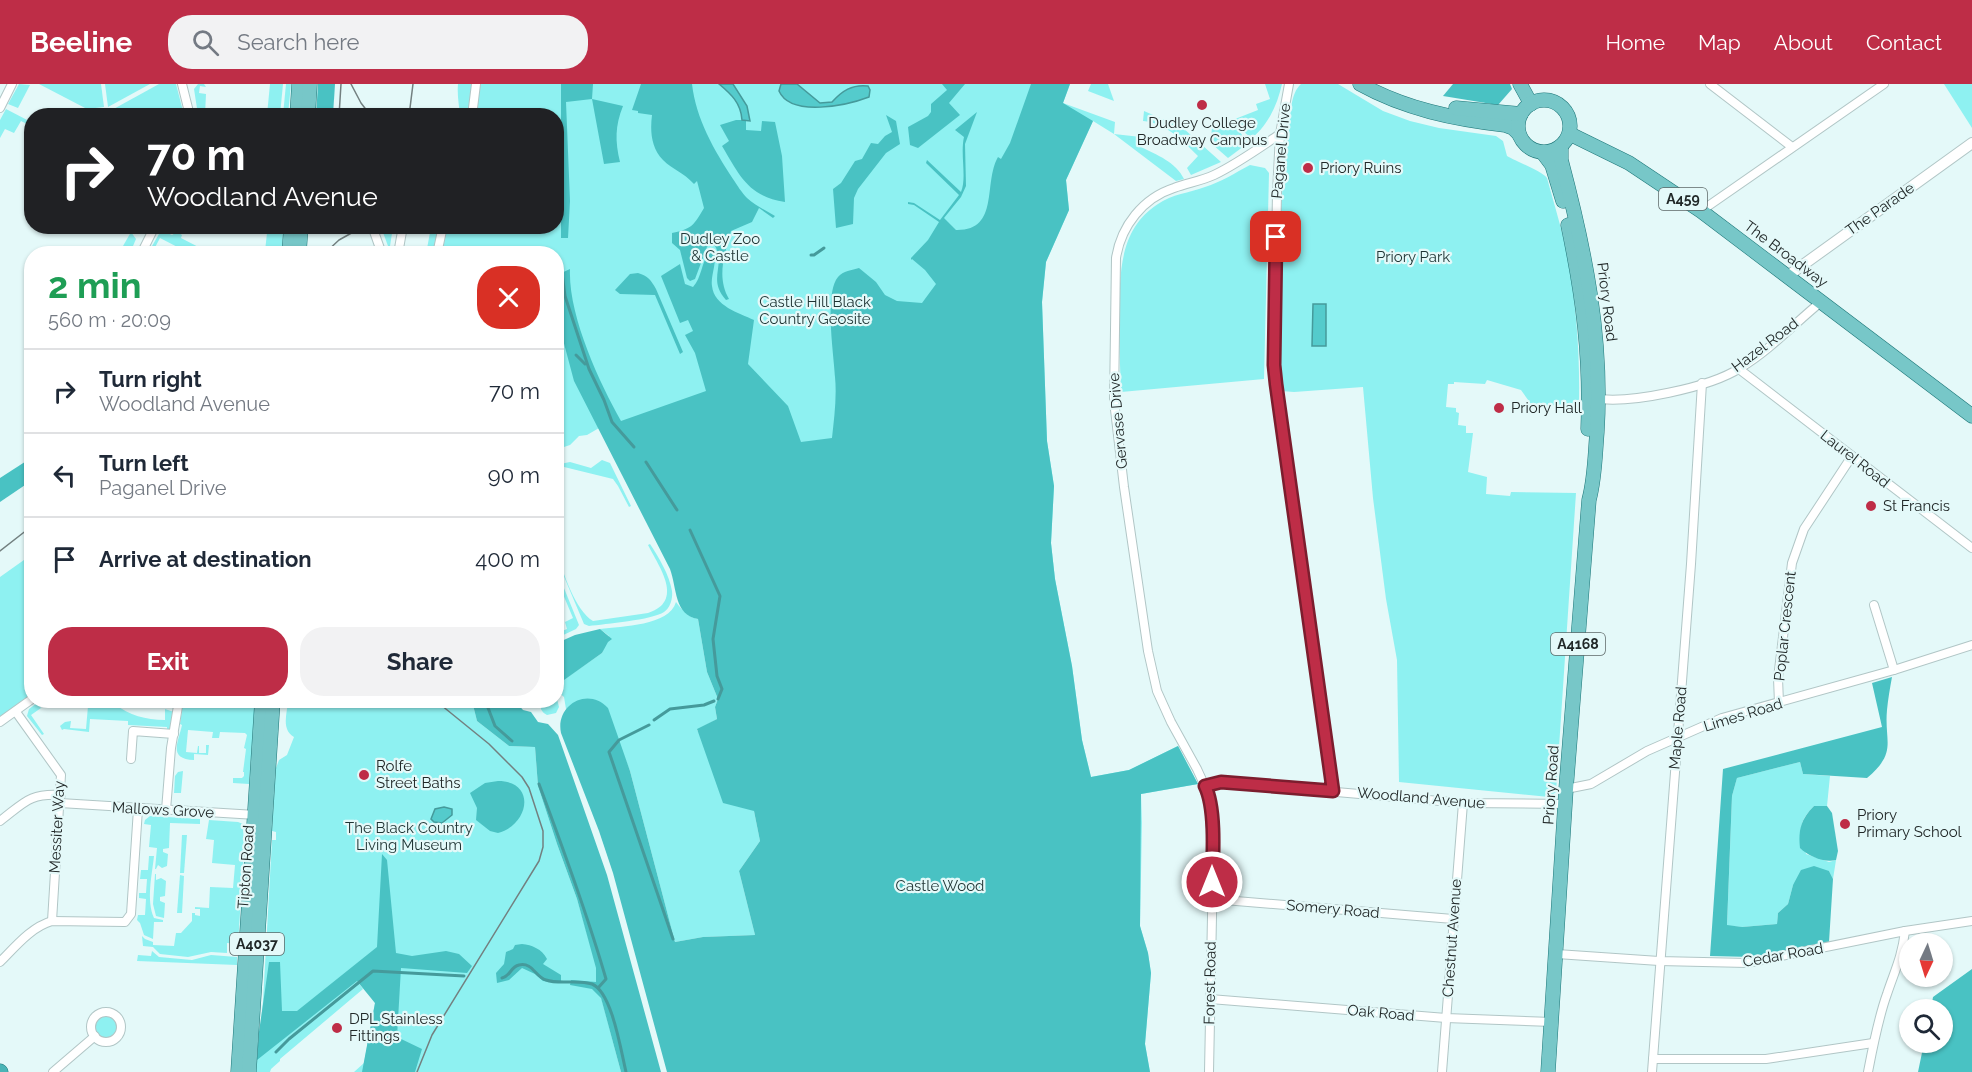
<!DOCTYPE html>
<meta charset="utf-8">
<style>
body{margin:0;font-family:Raleway,sans-serif;background:#f2f2f3;color:#1f2937;height:100vh;display:flex;flex-direction:column;font-size:22px;white-space:nowrap}
*{box-sizing:border-box;margin:0}
p{font-size:20px;color:#747a83}
.icon{flex:none;width:33px;height:33px;fill:none;stroke:currentColor;stroke-width:2;stroke-linecap:round;stroke-linejoin:round}
.map{position:relative;flex:1;overflow:hidden}
.details{position:absolute;left:24px;top:162px;width:540px;height:462px;display:flex;flex-direction:column;background:#fff;border-radius:24px;box-shadow:0 2px 4px #0004}
.details>*{flex:none}
.top-card{position:absolute;left:24px;top:24px;width:540px;height:126px;border-radius:24px;box-shadow:0 2px 4px #0004;background:#202124;color:#fff;overflow:hidden}
.needle{width:39px;rotate:184deg}
.tools{position:absolute;left:1899px;top:849px;display:grid;gap:12px}
.tools a{display:grid;place-items:center;width:54px;height:54px;border-radius:50%;background:#fff;box-shadow:0 2px 4px #0004;font-size:30px}
.pin{position:absolute;display:grid;place-items:center;width:51px;height:51px;color:#fff;margin:-26px;border-radius:12px;box-shadow:0 3px 9px #0006}
.me{position:absolute;width:66px;margin:-33px;rotate:0deg;stroke-linejoin:round;filter:drop-shadow(0 0 4px #0008)}
.turn{display:flex;align-items:center;gap:21px;height:126px;padding:0 24px;font-size:27px}
.turn .icon{width:78px;height:78px;stroke-width:2.5}
.turn b{display:block;font-size:42px;line-height:51px}
.round{display:grid;place-items:center;flex:none;width:63px;height:63px;border-radius:24px;background:#f2f2f3}
.headline{display:flex;align-items:center;justify-content:space-between;height:102px;padding:0 24px}
h1{font-size:36px;font-weight:700;line-height:45px;color:#1e9e55}
.primary-button{display:flex;gap:12px;margin-top:auto;padding:12px 24px}
.primary-button a{flex:1;height:69px;border-radius:24px;background:#be2d47;color:#fff;font-size:24px;font-weight:700;line-height:69px;text-align:center}
.primary-button a+a{background:#f2f2f3;color:#1f2937}
ul{padding:0;list-style:none}
li{display:flex;align-items:center;gap:18px;height:84px;padding:0 24px;border-top:2px solid #e0e1e3}
li div{flex:1}
li b{display:block;font-size:22px}
li em{font-style:normal}
header{display:flex;align-items:center;gap:36px;box-sizing:border-box;height:84px;padding:0 30px;background:#be2d47;color:#fff}
header strong{font-size:28px}
nav{display:flex;gap:33px;margin-inline-start:auto;font-size:21px}
.search{width:420px;height:54px;background:#f2f2f3;display:flex;align-items:center;gap:15px;box-sizing:border-box;padding:0 21px;border-radius:24px;color:#747a83;font-size:22px}
.map>svg:first-child{display:block}
.green{fill:#8ef1f1}
.forest{fill:#49c2c3}
.water{fill:#54cbcc;stroke:#459a9b;stroke-width:1.5}
.lines{fill:none;stroke-linecap:round;stroke-linejoin:round}
.stream{stroke:#459a9b;stroke-width:3}
.minor-casing{stroke:#b1c6c6;stroke-width:10}
.tertiary-casing{stroke:#b1c6c6;stroke-width:12}
.primary-casing{stroke:#1e7779;stroke-width:15}
.trunk-casing{stroke:#1e7779;stroke-width:15}
.minor{stroke:#fff;stroke-width:8}
.tertiary{stroke:#fff;stroke-width:10}
.primary{stroke:#77c7c8;stroke-width:14}
.trunk{stroke:#4ab4b6;stroke-width:14}
.tram{stroke:#738080;stroke-width:1.5}
.route-casing{stroke:#7c1d2e;stroke-width:15}
.route{stroke:#be2d47;stroke-width:10}
.poi-dot{fill:#be2d47;stroke:#e4f9f9;stroke-width:2}
.labels{text-anchor:middle;stroke-width:4.5;stroke-linejoin:round;paint-order:stroke}
.shield{fill:#e4f9f9;stroke:#5c6767;stroke-width:1.5}
.shield-label{font-size:14px;font-weight:bold;fill:#212828}
.poi-label{font-size:15px;fill:#212828;stroke:#e4f9f9;text-anchor:start}
.street-label{font-size:15px;fill:#212828;stroke:#e4f9f9}
.park-label{font-size:15px;fill:#1f3434;stroke:#e4f9f9}
</style>
<header>
<strong>Beeline</strong>
<div class="search"><svg class="icon" aria-label="search" viewBox="0 0 24 24"><circle cx="10" cy="10" r="6"/><path d="M15 15l6 6"/></svg>Search here</div>
<nav><a>Home</a><a>Map</a><a>About</a><a>Contact</a></nav>
</header>
<div class="map">
<svg width="1972" height="988" viewBox="0 0 1972 988">
<rect width="100%" height="100%" fill="#e4f9f9"/>
<g class="green">
<path d="M19 0 30 1 18 24 8 20Z"/>
<path d="M39 0H101L104 23 87 25Z"/>
<path d="M105 0H150L108 23Z"/>
<path d="M159 0H176L184 31H113L110 27Z"/>
<path d="M198 0H204L206 3 200 2 199 9 206 10 205 31H198L194 5Z"/>
<path d="M270 0H283L280 31H267Z"/>
<path d="M286 0H291L288 31H283Z"/>
<path d="M458 0H1070L1063 19 1115 38 1114 50 1141 53V63C1157 71 1176 78 1184 95L1176 97 1114 50 1093 37 1066 96 1069 126 1046 178 1042 218 1047 357 1054 402 1051 459 1055 495 1072 582 1082 656 1091 693 1129 686 1178 662 1198 700 1141 710 1142 739 1140 842 1148 869 1151 889 1145 960 1150 988 713 555 606 340 587 351 579 352 570 361 561 364 557 363 556 170H426L431 143 556 142V32L460 31C459 21 457 11 458 0Z"/>
<path d="M1091 0H1108L1114 17 1088 7Z"/>
<path d="M1265 0H1282C1277 22 1268 41 1251 55L1236 39 1235 35 1258 26 1256 20 1270 15Z"/>
<path d="M1301 0H1338L1383 27 1410 37 1439 44 1496 52 1503 57 1507 72C1517 78 1542 87 1547 94 1553 116 1560 139 1565 161 1576 213 1580 266 1579 319L1533 323 1521 306 1487 296 1485 300 1454 298V300H1448L1446 323 1456 324V328L1459 329 1458 341 1466 342V349H1473L1468 388 1487 393 1486 410 1510 412 1511 408 1576 409 1556 708 1549 713 1399 698 1397 576 1386 515 1373 414 1363 303 1294 308 1281 307C1277 219 1277 131 1289 44 1291 30 1290 10 1301 0Z"/>
<path d="M1944 0H1972V44Z"/>
<path d="M6 25 31 38V42L21 37 14 49 5 45 0 54V36Z"/>
<path d="M1144 27 1183 44 1221 78 1191 91 1187 84 1198 72C1182 56 1166 39 1143 37Z"/>
<path d="M1231 36 1248 59 1228 74 1212 60 1211 55 1212 43Z"/>
<path d="M1250 81 1265 84 1269 89 1264 295 1121 308C1120 282 1119 256 1119 231 1120 189 1119 145 1158 120 1172 110 1189 109 1205 103 1221 98 1235 89 1250 81Z"/>
<path d="M269 143H283L282 169H258L259 166 265 167 267 149H269Z"/>
<path d="M381 143H393L390 162H388Z"/>
<path d="M131 148 136 155 130 169H119Z"/>
<path d="M165 148 172 151 177 148 182 151 181 154 210 169H189L160 154 152 169H148L159 150Z"/>
<path d="M602 376 610 379 631 422 629 423 618 402 613 395 560 382V380L570 378 591 384Z"/>
<path d="M650 460C659 474 669 490 672 507 673 515 670 524 664 528 652 536 605 540 589 542L584 540 557 476V469C563 488 575 526 593 537L648 529C685 517 659 483 648 461Z"/>
<path d="M31 471 32 580H27L26 587 31 588V610L0 633V493Z"/>
<path d="M557 487 579 541 576 545 557 554V549L567 545 565 538 573 534 557 496Z"/>
<path d="M676 518C682 526 688 533 698 535L707 588 718 615 715 623 717 635 697 646 754 727 760 757 739 787 755 851 703 853 675 858 630 687 620 662 577 617 566 625 564 613 557 607 556 601 602 569 609 552 600 545C622 542 669 542 676 518Z"/>
<path d="M557 615 559 623 556 629 547 631C541 628 539 623 542 617Z"/>
<path d="M211 616 234 618V617H255L249 700 233 699V694H242L244 692V688H243L246 665 244 664 247 651 245 649 220 648 219 654H212L213 648 188 646 186 668 197 669 198 662H199V669H206V661H209L208 671 194 670V676C168 675 178 659 182 641L180 640 183 617Z"/>
<path d="M92 617H116L114 620C130 631 145 636 165 636V625L174 628 171 646H167V643L128 641V637L90 635 89 648 64 645 62 646 60 642 65 638 71 637 70 644 86 645 88 622H91Z"/>
<path d="M288 617H472L477 637 509 662 535 663 538 702 557 760 577 815 597 884V898L621 988H354L364 979 375 919 372 915 376 882 357 897 363 905 280 975V977L271 985 270 988H256L263 917 272 756H276V748L272 747 276 684 279 676 287 671 294 653C281 645 287 630 288 617Z"/>
<path d="M37 619 41 624 31 631 44 650 42 651 27 632 29 625Z"/>
<path d="M1800 678 1803 690 1830 692 1827 722H1814C1796 740 1801 747 1806 770L1829 778 1836 776 1833 795 1829 787 1793 801 1788 820 1778 829 1777 840 1742 843 1727 842 1732 712 1737 694Z"/>
<path d="M183 687 181 709H174L175 692 178 688Z"/>
<path d="M150 732 200 735V740L170 739 169 764 163 765V768L168 770 167 782 162 784 158 781 156 785H155L157 764 149 763 151 741 144 740 145 736Z"/>
<path d="M209 736 238 738 243 740 244 767 238 860 227 859V869L211 868 188 873 160 870 153 863 143 862 142 852 145 855 153 858V861L174 862 176 849H181L192 837V829H195V831L200 832V825H195V823L209 824 210 803 233 804 235 781 212 779 214 756 206 755Z"/>
<path d="M182 751H187L184 789H180Z"/>
<path d="M149 772H154C152 791 146 816 154 834L163 836V838H154L153 855 144 851 140 839 137 836 138 831H145L146 815 139 814V809H146L147 795H140L141 786H148Z"/>
<path d="M155 790H156V796L161 794 166 797 165 812 160 813V817L165 819 164 834 156 832 153 820Z"/>
<path d="M180 791 184 792 182 829H177Z"/>
<path d="M152 867 159 873 192 876 211 871 237 873V881L137 877 138 871 151 872Z"/>
<circle cx="106" cy="943" r="11"/>
</g>
<g class="forest">
<path d="M318 0H335L333 31H316Z"/>
<path d="M561 0H593L592 15 623 22C615 42 615 57 620 78L604 80 592 15 566 18 570 117 568 154H561Z"/>
<path d="M641 0H692C696 35 714 66 733 95 737 101 742 109 747 114 755 121 766 127 775 132L773 134 759 124 752 138 731 147C725 170 716 192 729 215L726 216C707 195 726 182 715 162L710 161 707 163 695 195 690 197 687 194 680 166 672 159V149C692 145 694 141 704 124L697 97 694 100C683 88 673 86 663 76 651 64 650 47 652 31L638 29V27L632 26Z"/>
<path d="M942 0H965L949 19 960 31 918 64 910 61 908 43 928 32 931 28V20L947 6Z"/>
<path d="M1031 0H1070L1063 19 1093 37 1066 96 1069 126 1046 178 1042 218 1047 357 1054 402 1051 459 1055 495 1072 582 1082 656 1091 693 1129 686 1178 662 1198 700 1141 710 1140 842 1148 869 1151 889 1145 960 1150 988H667L613 789 599 747 561 649C555 621 588 602 608 624L630 687 675 858 703 853 755 851 739 787 760 757 754 727 723 719 697 645 717 635 715 623 718 615 707 588 698 535C674 531 677 504 670 485L574 297 562 252 557 212V191L570 185C568 231 599 298 621 337L706 307 695 269 685 251 693 247 688 236 680 239 661 192 680 180 685 200 693 203C703 192 701 175 712 166 716 171 715 177 714 183 713 189 711 196 712 202 714 222 739 229 754 236L748 280 788 322 801 358 832 354C834 335 837 313 835 293 834 272 824 209 838 193 843 187 852 186 859 184L876 198 885 211 897 217 922 219 936 200 925 186 912 175 911 176V174L928 156 939 138 914 121 908 120V118L914 119 940 136 959 111 926 79 927 76 961 108C967 94 960 70 964 53L955 46 977 28 965 60 966 102 961 113 944 134 956 146C1000 147 983 99 998 73L1001 75 1010 59Z"/>
<path d="M1453 0H1510L1512 5 1498 21 1443 12Z"/>
<path d="M886 31 896 37 900 60 886 69 858 105 854 114 853 140 836 144 833 105 841 99 855 77 862 75 871 59 878 60 885 52 892 48Z"/>
<path d="M736 36H746V46L761 47 762 37 775 38 782 72 785 118C748 112 740 92 722 62L729 57 720 41Z"/>
<path d="M638 189C648 192 651 196 656 205L683 268 680 270 655 211 620 210 615 206 630 190Z"/>
<path d="M31 374V397L0 418V394Z"/>
<path d="M600 545 612 555 608 558 602 569 557 601V559L575 551Z"/>
<path d="M1892 593C1890 604 1888 615 1887 626 1884 658 1898 668 1867 694L1803 690 1800 678 1737 694 1732 712 1727 841 1742 843 1777 840 1778 829 1788 820 1793 801 1801 786 1814 782 1829 787 1833 795 1829 858 1785 868 1752 873 1710 872 1723 685 1882 643 1872 599Z"/>
<path d="M472 617H515L523 626 531 628 538 638 548 640 558 651 607 791 661 988H621L601 914 592 905 570 901 571 896 596 898V884L577 815 557 760 538 702 535 663 509 662 477 637Z"/>
<path d="M498 697C537 697 529 741 498 749L490 747 476 736 477 724 470 709 485 699Z"/>
<path d="M1814 722H1827L1832 729 1838 767 1836 776C1824 779 1808 772 1800 764 1798 746 1801 735 1814 722Z"/>
<path d="M382 770 387 776 396 869 412 872 446 867 459 870 472 882 467 889 401 884 397 953 422 965 415 988H362L375 919 357 897 257 976 259 948 269 878H280L282 927H297L377 863Z"/>
<path d="M522 860C532 861 542 865 547 875L543 880 561 891V899L543 897 535 890 522 884 509 896 497 899 496 889 504 880 506 868 513 865 515 861Z"/>
<path d="M1972 885V988H1918L1924 959 1942 958V926L1931 925 1933 913Z"/>
</g>
<g class="water">
<path d="M719 0H733L747 22 750 37 742 36C741 19 731 10 719 0Z"/>
<path d="M781 0H797L820 19 832 18C842 7 852 0 868 2L870 6 869 13C848 21 791 34 779 7Z"/>
<path d="M1313 220H1326V262H1312Z"/>
<path d="M444 723 452 725V731L442 739 434 738 431 735 435 725Z"/>
</g>
<g class="lines">
<g class="stream">
<path d="M811 171H814L824 164"/>
<path d="M562 189 565 212 589 285 604 316 612 338 634 363"/>
<path d="M576 271 585 280"/>
<path d="M646 378 677 426"/>
<path d="M690 446 720 512 713 555 717 592 722 605 718 615"/>
<path d="M485 616 495 642 512 657"/>
<path d="M654 636 670 625 704 621 714 617"/>
<path d="M649 641 619 656 609 668 673 855"/>
<path d="M539 700C563 764 587 829 606 895L598 904"/>
<path d="M502 894C511 892 510 883 519 881 533 878 535 893 546 896 560 901 577 895 592 900 612 908 621 967 626 988"/>
<path d="M276 968 289 955 373 887 464 892"/>
</g>
<g class="minor-casing">
<g id="minor">
<path d="M182 0 190 32"/>
<path d="M1289 0 1280 50 1277 108 1274 281 1320 627 1333 707"/>
<path d="M1710 0 1792 63"/>
<path d="M0 24 12 0"/>
<path d="M472 32 476 0"/>
<path d="M1701 127 1884 0"/>
<path d="M372 142 382 170"/>
<path d="M141 170 155 142"/>
<path d="M398 170 403 142"/>
<path d="M437 170 443 142"/>
<path d="M1739 285 1972 464"/>
<path d="M1593 314C1628 321 1711 303 1740 284 1770 266 1795 239 1822 217"/>
<path d="M1874 521 1894 586"/>
<path d="M29 583H32"/>
<path d="M1779 619 1778 594 1792 479 1804 445 1852 372"/>
<path d="M16 628 61 691 52 837"/>
<path d="M0 638 32 615"/>
<path d="M131 675 133 647 174 650"/>
<path d="M1205 702 1221 698 1463 719 1565 720"/>
<path d="M1566 705 1591 700 1647 667 1722 634 1894 586 1972 561"/>
<path d="M60 719 257 731"/>
<path d="M166 726 171 664 179 616"/>
<path d="M0 737C24 719 29 709 61 711"/>
<path d="M1212 815 1453 835"/>
<path d="M1557 870 1659 877 1747 879 1905 847 1972 837"/>
<path d="M0 878C15 863 31 843 52 837L125 838 131 830 138 725"/>
<path d="M1210 915 1446 934 1552 938"/>
<circle cx="106" cy="943" r="15"/>
<path d="M1653 975H1766L1873 959"/>
<path d="M53 988 95 952"/>
<path d="M1209 988 1213 780 1209 711 1197 685 1171 638 1157 607 1148 567 1124 403 1114 317 1116 174C1121 142 1143 114 1174 104 1187 99 1201 97 1214 91 1237 80 1259 64 1280 50"/>
<path d="M1442 988 1463 719"/>
<path d="M1652 988 1691 480 1702 299"/>
<path d="M1868 988C1873 962 1878 935 1887 910 1895 886 1902 873 1905 847"/>
</g>
</g>
<g class="tertiary-casing">
<path id="tertiary" d="M1789 191 1972 59"/>
</g>
<g class="primary-casing">
<g id="primary">
<path d="M1360 0C1405 25 1454 35 1505 41L1513 44 1519 50"/>
<path d="M1520 0 1531 20"/>
<circle cx="1544" cy="42" r="26"/>
<path d="M1456 24 1521 30"/>
<path d="M297 32 299 0"/>
<path d="M308 32 310 0"/>
<path d="M1570 50 1629 79 1701 127 1972 332"/>
<path d="M1543 69 1552 81 1563 117"/>
<path d="M1568 141C1583 212 1591 273 1588 345"/>
<path d="M289 170 291 142"/>
<path d="M299 170 301 142"/>
<path d="M238 988 262 616"/>
<path d="M249 988 273 616"/>
<path d="M1548 988 1566 705 1589 416C1595 394 1595 371 1597 348 1603 254 1585 166 1561 76V62"/>
</g>
</g>
<g class="trunk-casing">
<path id="trunk" d="M0 987 1 988"/>
</g>
<use href="#minor" class="minor"/>
<use href="#tertiary" class="tertiary"/>
<use href="#primary" class="primary"/>
<use href="#trunk" class="trunk"/>
<g class="tram">
<path d="M351 0 361 19 371 32"/>
<path d="M339 32 341 0"/>
<path d="M409 32 413 0"/>
<path d="M324 170 339 156 364 142"/>
<path d="M0 467 32 442"/>
<path d="M417 988 432 951 539 777 543 763V747L529 704 522 693 489 660 441 621 431 616"/>
</g>
</g>
<g class="lines">
<g class="route-casing">
<path id="route" d="M1212 798C1213 772 1216 724 1205 702L1221 698 1333 707 1276 300 1274 281 1276 153"/>
</g>
<use href="#route" class="route"/>
</g>
<g class="poi-dot">
<circle cx="1202" cy="21" r="6"/>
<circle cx="1308" cy="84" r="6"/>
<circle cx="1499" cy="324" r="6"/>
<circle cx="1871" cy="422" r="6"/>
<circle cx="364" cy="691" r="6"/>
<circle cx="1845" cy="740" r="6"/>
<circle cx="337" cy="944" r="6"/>
</g>
<g class="labels">
<g class="shield">
<rect x="1659" y="104" width="48" height="22" rx="4.5"/>
<rect x="1551" y="549" width="54" height="22" rx="4.5"/>
<rect x="230" y="849" width="54" height="22" rx="4.5"/>
</g>
<g class="shield-label">
<text x="1683" y="120">A459</text>
<text x="1578" y="565">A4168</text>
<text x="257" y="865">A4037</text>
</g>
<g class="poi-label">
<text x="1202" y="44" text-anchor="middle">Dudley College<tspan x="1202" dy="17">Broadway Campus</tspan></text>
<text x="1320" y="89">Priory Ruins</text>
<text x="1511" y="329">Priory Hall</text>
<text x="1883" y="427">St Francis</text>
<text x="376" y="687">Rolfe<tspan x="376" dy="17">Street Baths</tspan></text>
<text x="1857" y="736">Priory<tspan x="1857" dy="17">Primary School</tspan></text>
<text x="349" y="940">DPL Stainless<tspan x="349" dy="17">Fittings</tspan></text>
</g>
<g class="street-label">
<text transform="translate(1281 67) rotate(-85)" y="5">Paganel Drive</text>
<text transform="translate(1880 125) rotate(-35)" y="5">The Parade</text>
<text transform="translate(1786 170) rotate(37)" y="5">The Broadway</text>
<text transform="translate(1607 218) rotate(83)" y="5">Priory Road</text>
<text transform="translate(1765 261) rotate(-37)" y="5">Hazel Road</text>
<text transform="translate(1118 337) rotate(-95)" y="5">Gervase Drive</text>
<text transform="translate(1855 375) rotate(38)" y="5">Laurel Road</text>
<text transform="translate(1785 542) rotate(-84)" y="5">Poplar Crescent</text>
<text transform="translate(1743 631) rotate(-17)" y="5">Limes Road</text>
<text transform="translate(1678 644) rotate(-85)" y="5">Maple Road</text>
<text transform="translate(1551 701) rotate(-86)" y="5">Priory Road</text>
<text transform="translate(1421 714) rotate(5)" y="5">Woodland Avenue</text>
<text transform="translate(163 726) rotate(3)" y="5">Mallows Grove</text>
<text transform="translate(57 743) rotate(-87)" y="5">Messiter Way</text>
<text transform="translate(246 783) rotate(-86)" y="5">Tipton Road</text>
<text transform="translate(1333 825) rotate(5)" y="5">Somery Road</text>
<text transform="translate(1452 854) rotate(-86)" y="5">Chestnut Avenue</text>
<text transform="translate(1783 871) rotate(-10)" y="5">Cedar Road</text>
<text transform="translate(1210 899) rotate(-89)" y="5">Forest Road</text>
<text transform="translate(1381 929) rotate(5)" y="5">Oak Road</text>
</g>
<g class="park-label">
<text x="720" y="160">Dudley Zoo<tspan x="720" dy="17">&amp; Castle</tspan></text>
<text x="1413" y="178">Priory Park</text>
<text x="815" y="223">Castle Hill Black<tspan x="815" dy="17">Country Geosite</tspan></text>
<text x="409" y="749">The Black Country<tspan x="409" dy="17">Living Museum</tspan></text>
<text x="940" y="807">Castle Wood</text>
</g>
</g>
</svg>
<div class="tools">
<a><svg class="needle" viewBox="-14 -14 28 28"><path d="M0-13l5 13h-10z" fill="#e53935"/><path d="M0 13l5-13h-10z" fill="#747a83"/></svg></a>
<a><svg class="icon" aria-label="search" viewBox="0 0 24 24"><circle cx="10" cy="10" r="6"/><path d="M15 15l6 6"/></svg></a>
</div>
<div class="pin" style="left:1276px;top:153px;background:#d93025"><svg class="icon" aria-label="arrive" viewBox="0 0 24 24"><path d="M6 21V4h12l-3 4 3 4H6"/></svg></div>
<svg class="me" style="left:1212px;top:798px" viewBox="-20 -20 40 40"><circle r="17" fill="#be2d47" stroke="#fff" stroke-width="3"/><path d="M0-11L8 9 0 5-8 9z" fill="#fff"/></svg>
<div class="top-card">
<div class="turn"><svg class="icon" aria-label="right" viewBox="0 0 24 24"><path d="M7 20v-9h11M14 6l5 5-5 5"/></svg><div><b>70 m</b>Woodland Avenue</div></div>
</div>
<section class="details">
<div class="headline"><div><h1>2 min</h1><p>560 m · 20:09</p></div><a class="round" style="background:#d93025;color:#fff"><svg class="icon" aria-label="close" viewBox="0 0 24 24"><path d="M6 6l12 12M18 6L6 18"/></svg></a></div>
<ul>
<li><svg class="icon" aria-label="right" viewBox="0 0 24 24"><path d="M7 20v-9h11M14 6l5 5-5 5"/></svg><div><b>Turn right</b><p>Woodland Avenue</p></div><em>70 m</em></li>
<li><svg class="icon" aria-label="left" viewBox="0 0 24 24"><path d="M17 20v-9H6M10 6l-5 5 5 5"/></svg><div><b>Turn left</b><p>Paganel Drive</p></div><em>90 m</em></li>
<li><svg class="icon" aria-label="arrive" viewBox="0 0 24 24"><path d="M6 21V4h12l-3 4 3 4H6"/></svg><div><b>Arrive at destination</b></div><em>400 m</em></li>
</ul>
<div class="primary-button"><a>Exit</a><a>Share</a></div>
</section>
</div>
